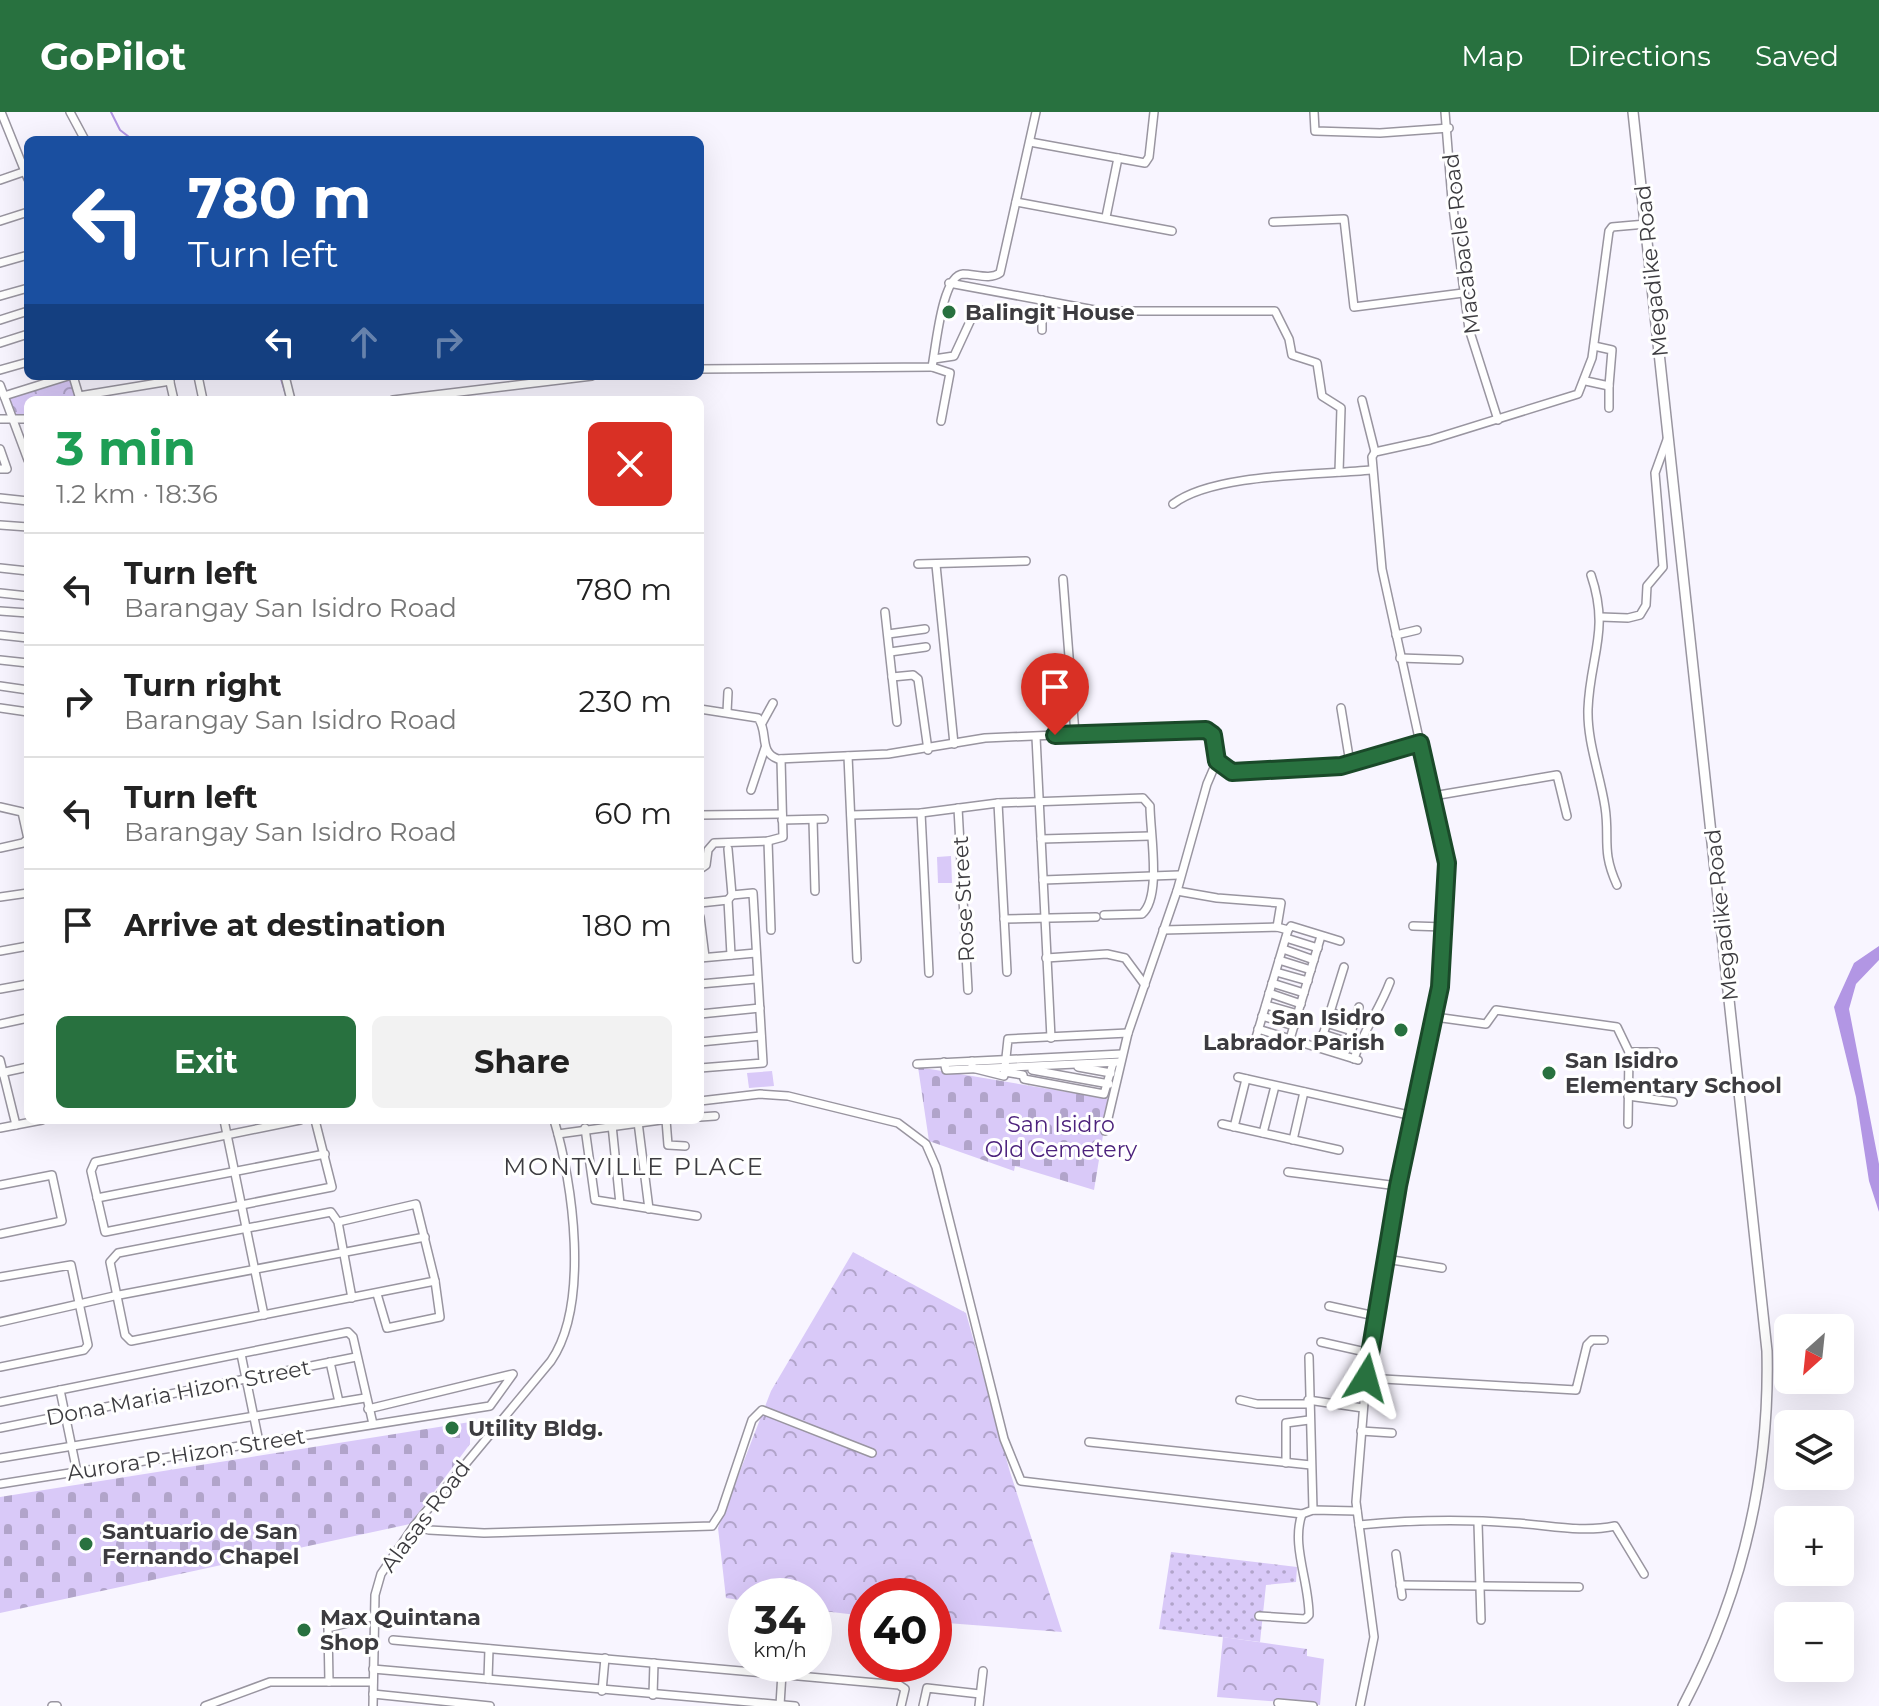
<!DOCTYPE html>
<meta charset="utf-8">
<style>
body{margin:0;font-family:Montserrat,sans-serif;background:#f2f2f2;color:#222;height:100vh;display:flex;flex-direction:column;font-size:30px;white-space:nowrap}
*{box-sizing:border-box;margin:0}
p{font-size:26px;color:#767676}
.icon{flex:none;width:44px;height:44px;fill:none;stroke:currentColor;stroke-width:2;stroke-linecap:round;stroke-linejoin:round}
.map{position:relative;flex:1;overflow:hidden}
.panel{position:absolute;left:24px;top:284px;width:680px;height:728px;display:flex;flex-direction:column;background:#fff;border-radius:12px;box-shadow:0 8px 32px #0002}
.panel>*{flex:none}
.banner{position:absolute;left:24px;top:24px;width:680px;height:244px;border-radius:12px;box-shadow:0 8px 32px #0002;background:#1a4fa0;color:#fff;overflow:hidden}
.needle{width:52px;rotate:207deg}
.tools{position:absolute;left:1774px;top:1202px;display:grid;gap:16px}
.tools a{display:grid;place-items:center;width:80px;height:80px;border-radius:12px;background:#fff;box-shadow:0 8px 32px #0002;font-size:40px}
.speed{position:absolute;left:728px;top:1466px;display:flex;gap:16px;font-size:40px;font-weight:700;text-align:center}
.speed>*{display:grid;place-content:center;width:104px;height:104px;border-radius:50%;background:#fff;box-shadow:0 8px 32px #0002;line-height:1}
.speed small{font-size:20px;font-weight:400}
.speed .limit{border:12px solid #d22;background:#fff;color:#111}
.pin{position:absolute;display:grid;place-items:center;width:68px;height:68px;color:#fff;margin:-82px -34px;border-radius:50% 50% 50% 0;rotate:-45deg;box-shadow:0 0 8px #0007}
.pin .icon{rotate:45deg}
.me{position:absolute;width:88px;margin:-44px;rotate:8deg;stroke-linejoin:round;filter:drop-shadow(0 0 6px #0008)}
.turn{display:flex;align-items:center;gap:28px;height:168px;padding:0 32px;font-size:36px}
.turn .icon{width:104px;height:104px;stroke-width:2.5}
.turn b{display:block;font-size:56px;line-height:68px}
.lanes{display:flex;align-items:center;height:76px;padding:0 32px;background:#0003;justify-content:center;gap:40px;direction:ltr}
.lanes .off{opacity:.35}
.round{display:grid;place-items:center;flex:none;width:84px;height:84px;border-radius:12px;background:#f2f2f2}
.summary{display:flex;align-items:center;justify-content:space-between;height:136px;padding:0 32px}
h1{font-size:48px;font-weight:700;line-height:60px;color:#1e9e55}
.cta{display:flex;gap:16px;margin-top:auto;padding:16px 32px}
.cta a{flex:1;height:92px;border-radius:12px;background:#28713f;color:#fff;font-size:32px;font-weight:700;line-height:92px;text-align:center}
.cta a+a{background:#f2f2f2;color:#222}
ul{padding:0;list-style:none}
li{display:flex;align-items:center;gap:24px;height:112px;padding:0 32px;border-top:2px solid #e0e0e0}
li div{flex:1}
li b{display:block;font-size:30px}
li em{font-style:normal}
header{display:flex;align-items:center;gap:48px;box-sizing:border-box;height:112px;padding:0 40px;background:#28713f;color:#fff}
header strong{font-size:38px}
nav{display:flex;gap:44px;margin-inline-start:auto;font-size:28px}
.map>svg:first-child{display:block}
.grass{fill:url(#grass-dots)}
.cemetery{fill:url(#cemetery-stones)}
.park{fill:url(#park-crowns)}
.pitch{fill:#d9c9f8}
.water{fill:#b296e4}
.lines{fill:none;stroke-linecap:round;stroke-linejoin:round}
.stream{stroke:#b296e4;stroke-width:2}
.minor-casing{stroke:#9995a0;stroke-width:10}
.major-casing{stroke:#9995a0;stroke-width:12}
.minor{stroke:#fff;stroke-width:7}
.major{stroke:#fff;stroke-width:9}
.route-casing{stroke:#1a4929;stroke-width:20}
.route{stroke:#28713f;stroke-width:14}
.poi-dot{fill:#28713f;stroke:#fff;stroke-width:3}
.labels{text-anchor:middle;stroke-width:6;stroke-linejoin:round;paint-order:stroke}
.street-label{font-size:22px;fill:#3d3c40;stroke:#fff}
.poi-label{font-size:22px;font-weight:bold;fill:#3d3c40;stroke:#fff;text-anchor:start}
.park-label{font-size:22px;fill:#4c227c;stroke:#fff}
.neighbourhood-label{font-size:24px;letter-spacing:2px;fill:#3d3c40;stroke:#fff}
</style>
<header>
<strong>GoPilot</strong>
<nav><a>Map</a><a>Directions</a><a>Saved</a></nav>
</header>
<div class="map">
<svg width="1879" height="1594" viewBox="0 0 1879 1594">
<defs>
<pattern id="grass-dots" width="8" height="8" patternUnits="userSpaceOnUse" patternTransform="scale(2)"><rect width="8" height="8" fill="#d9c9f8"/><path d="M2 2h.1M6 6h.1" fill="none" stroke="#b1a4ca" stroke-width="1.8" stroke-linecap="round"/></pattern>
<pattern id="cemetery-stones" width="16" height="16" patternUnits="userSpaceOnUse" patternTransform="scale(2)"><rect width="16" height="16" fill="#d9c9f8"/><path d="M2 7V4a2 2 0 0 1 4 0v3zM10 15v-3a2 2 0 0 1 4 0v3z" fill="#b1a4ca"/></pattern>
<pattern id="park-crowns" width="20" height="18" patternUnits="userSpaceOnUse" patternTransform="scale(2)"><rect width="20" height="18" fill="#d9c9f8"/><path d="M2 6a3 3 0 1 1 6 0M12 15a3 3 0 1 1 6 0" fill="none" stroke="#b1a4ca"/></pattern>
</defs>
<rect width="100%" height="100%" fill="#f8f5ff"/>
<path class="grass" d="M1171 1440 1297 1455 1296 1470 1266 1473 1260 1530 1159 1517Z"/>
<g class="cemetery">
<path d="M918 955 1109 987 1094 1078 1015 1054 1014 1059 929 1029Z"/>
<path d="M470 1310V1332L410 1412 0 1501V1385Z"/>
</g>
<g class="park">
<path d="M72 265 78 288H28V304L15 305 7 285Z"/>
<path d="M853 1140 966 1201 1010 1360 1062 1520 934 1510V1484H866V1504L814 1498V1484H746V1489L726 1486 718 1416 771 1279Z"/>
<path d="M1223 1525 1307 1537V1544L1324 1547 1320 1593 1217 1585Z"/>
</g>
<g class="pitch">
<path d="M951 744 952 771H938L937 745Z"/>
<path d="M772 959 774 974 749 976 747 961Z"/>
</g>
<path class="water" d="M1879 834V848L1856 872 1849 897 1879 1052V1100L1869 1069 1856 985 1834 895 1854 851Z"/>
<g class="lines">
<g class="stream">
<path d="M111 0 120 18 133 28"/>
<path d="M280 264 286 283"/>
</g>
<g class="minor-casing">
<g id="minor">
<path d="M1 0 28 67"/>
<path d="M70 0 85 28"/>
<path d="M1314 0 1315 19 1380 21 1449 16"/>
<path d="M1445 0 1452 88 1469 217 1498 308"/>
<path d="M1030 30 1145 51 1149 45 1154 0"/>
<path d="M0 68 26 59"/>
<path d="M1016 90 1172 119"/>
<path d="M1106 105 1118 46"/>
<path d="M0 109 28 100"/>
<path d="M1273 110 1344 107 1354 195 1463 181"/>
<path d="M0 151 28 143"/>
<path d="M949 171 1100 199H1275L1289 227 1292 243 1317 251 1322 284 1341 296 1339 360"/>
<path d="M0 184 28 176"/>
<path d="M0 208 28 199"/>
<path d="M1042 218V188"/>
<path d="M0 231 28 222"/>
<path d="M934 247 954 244 973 203 980 198"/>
<path d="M932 255 950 261 941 309"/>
<path d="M700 257 932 255C936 235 942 163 963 162 975 162 990 168 1000 161L1036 0"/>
<path d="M0 258 28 250"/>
<path d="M73 264 79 284 170 269"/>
<path d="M198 264 203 288"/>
<path d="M285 264 291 288"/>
<path d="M169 266 174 288"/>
<path d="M1586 269 1609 274 1612 238 1594 234"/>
<path d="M0 273 28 348"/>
<path d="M4 284 68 264"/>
<path d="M393 288 592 264"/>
<path d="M1362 288 1375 340"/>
<path d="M1609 296V274"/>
<path d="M0 307H28"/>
<path d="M0 337 7 357H0"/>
<path d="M0 386 28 389"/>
<path d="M1173 392C1213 361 1320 363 1371 358"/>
<path d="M0 413 28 415"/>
<path d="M918 452 1026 449"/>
<path d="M936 453 954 632"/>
<path d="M0 456 28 459"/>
<path d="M1591 463C1610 519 1590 544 1588 597 1587 630 1600 662 1605 695 1610 727 1601 738 1617 773"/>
<path d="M1063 467 1075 622"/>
<path d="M0 481 28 484"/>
<path d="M0 499 28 501"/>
<path d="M885 500 897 610"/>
<path d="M1601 505 1628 506 1640 503 1646 493 1647 474 1663 455 1655 361 1668 325"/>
<path d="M888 522 925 517"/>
<path d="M0 523 28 526"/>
<path d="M1396 523 1417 518"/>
<path d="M890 540 926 535"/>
<path d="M1400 546 1459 548"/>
<path d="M0 548 28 551"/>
<path d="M892 565 913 563 918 567 928 638"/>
<path d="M0 574 28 578"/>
<path d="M0 596 28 600"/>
<path d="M1341 596 1350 651"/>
<path d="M700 597 758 606C769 620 758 640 778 647L888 642 985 626 1196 617 1213 623 1217 649 1226 658 1277 659 1341 654 1420 631 1443 724 1446 798 1440 875 1398 1074 1366 1266 1356 1390 1374 1525 1360 1594"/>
<path d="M727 600 728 580"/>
<path d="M762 611 773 591"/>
<path d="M1036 625 1051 926"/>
<path d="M1420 631 1382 457 1372 345 1375 340 1430 328 1578 282 1592 246 1609 119 1612 115 1646 112"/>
<path d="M848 644 857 847"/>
<path d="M751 678 765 636"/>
<path d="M1433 684 1557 663 1567 704"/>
<path d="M998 691 1007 860"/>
<path d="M0 695 22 700 28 727 23 731 0 736"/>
<path d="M958 696 968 878"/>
<path d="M921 701 929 861"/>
<path d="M700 703 782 702"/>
<path d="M851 703 921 701 998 691 1143 686 1150 694C1150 720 1162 785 1142 802L1104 803"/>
<path d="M782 708 824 707"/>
<path d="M813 708 815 779"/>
<path d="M1041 727 1150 724"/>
<path d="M768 729 771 818"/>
<path d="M728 737 732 783 728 788 731 843"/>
<path d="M700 757 706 753 708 738 714 731 768 729 783 725 781 647"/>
<path d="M1043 768 1179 763"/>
<path d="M1177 779 1217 786 1281 791 1277 815"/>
<path d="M0 785 28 781"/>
<path d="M700 791 728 788"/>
<path d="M700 805 705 845"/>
<path d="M1004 807 1096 805"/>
<path d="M1413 814 1445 815"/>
<path d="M1163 818 1277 815 1288 818 1291 814 1340 829"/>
<path d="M1286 826 1318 836"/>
<path d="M1283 837 1314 848"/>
<path d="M0 839 28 834"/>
<path d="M700 846 756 841"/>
<path d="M1046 846 1107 842 1125 846 1145 873"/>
<path d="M1279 848 1311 858"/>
<path d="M1276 860 1308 869"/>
<path d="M1272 871 1304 881"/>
<path d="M700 872 756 867"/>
<path d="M0 877 28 872"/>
<path d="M1269 881 1301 892"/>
<path d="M1266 893 1298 902"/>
<path d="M1330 900 1355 908"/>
<path d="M700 902 760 896"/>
<path d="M1262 904 1294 914"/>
<path d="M1435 905 1486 912 1496 898 1617 915 1629 940 1628 1012"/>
<path d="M1326 911 1352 919"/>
<path d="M0 912 28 906"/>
<path d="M1258 917 1358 948"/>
<path d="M1323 922 1348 930"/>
<path d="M1290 927 1321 824"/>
<path d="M1255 929 1288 818"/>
<path d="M700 930 761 924"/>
<path d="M1319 936 1344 855"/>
<path d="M1629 940H1656"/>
<path d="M1344 943 1359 895"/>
<path d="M1354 947C1363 919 1380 897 1390 870"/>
<path d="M0 948 16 1013"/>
<path d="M972 949V956L1004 964 1008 927 1128 921"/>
<path d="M944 950 946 958 1120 950"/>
<path d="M917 952 1122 942"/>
<path d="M1078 955 1111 961"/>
<path d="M700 956 763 951 753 781 732 783"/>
<path d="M1032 958 1109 972"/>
<path d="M1005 960 1023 963 1024 967 1104 982 1113 951"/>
<path d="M0 961 28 955"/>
<path d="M1238 965 1413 1004"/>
<path d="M1628 984 1673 990"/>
<path d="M700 989 760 982 788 984 898 1011 926 1032 936 1055 1004 1327 1021 1369 1302 1402 1313 1398 1357 1399"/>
<path d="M700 1005 715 1004"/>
<path d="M224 1008 264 1203"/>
<path d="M300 1008 95 1050 91 1059 105 1120 332 1075 315 1008"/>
<path d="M666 1008 668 1033 685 1034"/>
<path d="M638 1010 649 1097"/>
<path d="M1222 1012 1339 1038"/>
<path d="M612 1013 620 1092"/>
<path d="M1234 1015 1246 967"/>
<path d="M0 1016 42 1008"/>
<path d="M585 1016 595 1088 697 1104"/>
<path d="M1105 1019 1128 921 1177 779 1207 672 1213 658 1220 653"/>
<path d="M1263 1021 1275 974"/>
<path d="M558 1022 661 1008"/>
<path d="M1293 1028 1304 980"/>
<path d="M1288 1060 1398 1074"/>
<path d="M0 1073 52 1063 62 1109 0 1122"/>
<path d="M97 1086 325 1042"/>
<path d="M338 1110 416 1092 435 1169 131 1229 125 1223 110 1150 118 1141 331 1100 338 1110 352 1186"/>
<path d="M1386 1147 1442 1156"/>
<path d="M0 1165 71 1153 88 1233 84 1238 0 1255"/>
<path d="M377 1182 387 1216 440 1205 435 1169"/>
<path d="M1329 1194 1375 1204"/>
<path d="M0 1210 114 1184 425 1125"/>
<path d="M1321 1230 1370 1241"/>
<path d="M241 1242 259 1330"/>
<path d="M1309 1245 1313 1398"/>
<path d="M330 1250 339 1290"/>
<path d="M1366 1266 1576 1278 1587 1233 1592 1228H1604"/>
<path d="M60 1278 77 1360"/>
<path d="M1240 1288 1257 1292H1308"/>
<path d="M1308 1288 1363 1296"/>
<path d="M0 1290 348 1220 353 1225 373 1312"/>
<path d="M0 1316 356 1245"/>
<path d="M1361 1319 1392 1321"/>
<path d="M1089 1330 1311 1353"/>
<path d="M0 1346 365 1286"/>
<path d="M1286 1351V1311L1309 1308"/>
<path d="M0 1372 490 1294 513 1262 368 1297"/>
<path d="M1478 1411 1481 1508"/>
<path d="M1359 1413C1411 1408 1463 1407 1515 1411 1549 1413 1581 1421 1615 1414L1644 1462"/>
<path d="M414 1414 429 1418 484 1421 712 1414 721 1400 752 1308 762 1298 872 1341"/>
<path d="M1396 1442 1402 1484"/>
<path d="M1400 1473 1579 1475"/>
<path d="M1259 1504 1305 1507 1309 1503C1309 1469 1291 1433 1302 1402"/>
<path d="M393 1528 899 1573 905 1577 901 1594"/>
<path d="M373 1557 795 1594"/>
<path d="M488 1567 489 1537"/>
<path d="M329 1570 328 1516 375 1504"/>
<path d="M602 1579 605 1546"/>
<path d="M373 1582 490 1594"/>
<path d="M653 1583 654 1551"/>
<path d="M1278 1591 1313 1594"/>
<path d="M780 1593 782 1561"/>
<path d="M52 1594H57"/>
<path d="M205 1594 270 1570H373"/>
<path d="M373 1594 375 1483 381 1462 414 1414 551 1249C590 1192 573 1071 554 1008"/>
<path d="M923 1594 927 1576 980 1582"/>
<path d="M979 1594 983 1559"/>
</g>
</g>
<g class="major-casing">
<path id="major" d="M1633 0 1767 1239C1770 1364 1741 1484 1683 1594"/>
</g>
<use href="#minor" class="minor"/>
<use href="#major" class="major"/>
</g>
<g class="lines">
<g class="route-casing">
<path id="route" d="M1055 623 1206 618 1213 623 1217 649 1232 660 1341 654 1420 631 1447 751 1440 875 1398 1074 1366 1266"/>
</g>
<use href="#route" class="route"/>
</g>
<g class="poi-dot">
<circle cx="949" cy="200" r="8"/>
<circle cx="1401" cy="918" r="8"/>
<circle cx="1549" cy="961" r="8"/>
<circle cx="452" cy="1316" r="8"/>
<circle cx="86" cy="1432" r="8"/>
<circle cx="304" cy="1518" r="8"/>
</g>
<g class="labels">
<g class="street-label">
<text transform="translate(1461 132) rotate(-97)" y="8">Macabacle Road</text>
<text transform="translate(1651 159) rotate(-96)" y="8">Megadike Road</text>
<text transform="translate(963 787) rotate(-93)" y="8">Rose Street</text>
<text transform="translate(1721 803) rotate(-96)" y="8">Megadike Road</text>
<text transform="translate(178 1280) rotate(-11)" y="8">Dona Maria Hizon Street</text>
<text transform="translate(186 1342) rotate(-9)" y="8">Aurora P. Hizon Street</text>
<text transform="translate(425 1404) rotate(-53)" y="8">Alasas Road</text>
</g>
<g class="poi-label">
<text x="965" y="208">Balingit House</text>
<text x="1385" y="913" text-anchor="end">San Isidro<tspan x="1385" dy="25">Labrador Parish</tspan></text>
<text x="1565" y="956">San Isidro<tspan x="1565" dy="25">Elementary School</tspan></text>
<text x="468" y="1324">Utility Bldg.</text>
<text x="102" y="1427">Santuario de San<tspan x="102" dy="25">Fernando Chapel</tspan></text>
<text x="320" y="1513">Max Quintana<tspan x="320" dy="25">Shop</tspan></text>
</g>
<g class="park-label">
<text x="1061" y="1020">San Isidro<tspan x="1061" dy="25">Old Cemetery</tspan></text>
</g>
<g class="neighbourhood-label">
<text x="634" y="1063">MONTVILLE PLACE</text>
</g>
</g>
</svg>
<div class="tools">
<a><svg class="needle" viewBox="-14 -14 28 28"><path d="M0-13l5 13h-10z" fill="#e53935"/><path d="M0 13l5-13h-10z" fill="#767676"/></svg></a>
<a><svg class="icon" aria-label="layers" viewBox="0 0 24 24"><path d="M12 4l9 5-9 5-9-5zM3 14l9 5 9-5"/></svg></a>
<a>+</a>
<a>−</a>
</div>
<div class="speed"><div>34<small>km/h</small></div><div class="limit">40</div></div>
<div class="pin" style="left:1055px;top:623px;background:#d93025"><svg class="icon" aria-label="arrive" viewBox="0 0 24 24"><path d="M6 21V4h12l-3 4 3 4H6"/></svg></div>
<svg class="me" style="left:1366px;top:1266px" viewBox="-20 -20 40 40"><path d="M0-17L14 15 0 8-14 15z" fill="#28713f" stroke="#fff" stroke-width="4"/></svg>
<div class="banner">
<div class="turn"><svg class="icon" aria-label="left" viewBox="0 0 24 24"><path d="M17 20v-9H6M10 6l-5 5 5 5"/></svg><div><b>780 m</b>Turn left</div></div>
<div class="lanes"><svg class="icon" aria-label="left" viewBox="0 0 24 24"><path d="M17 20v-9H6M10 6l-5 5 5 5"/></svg><svg class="icon off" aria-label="ahead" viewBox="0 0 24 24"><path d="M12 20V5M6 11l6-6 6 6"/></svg><svg class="icon off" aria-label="right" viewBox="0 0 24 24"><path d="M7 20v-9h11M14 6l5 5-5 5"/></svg></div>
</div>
<section class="panel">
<div class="summary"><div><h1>3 min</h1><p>1.2 km · 18:36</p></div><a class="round" style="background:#d93025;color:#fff"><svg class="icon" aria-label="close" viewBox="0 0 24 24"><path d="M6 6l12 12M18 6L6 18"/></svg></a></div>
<ul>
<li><svg class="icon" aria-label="left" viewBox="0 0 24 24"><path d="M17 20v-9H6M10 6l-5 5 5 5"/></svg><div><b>Turn left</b><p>Barangay San Isidro Road</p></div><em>780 m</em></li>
<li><svg class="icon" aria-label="right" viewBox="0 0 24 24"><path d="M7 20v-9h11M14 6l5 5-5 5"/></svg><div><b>Turn right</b><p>Barangay San Isidro Road</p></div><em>230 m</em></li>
<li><svg class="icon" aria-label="left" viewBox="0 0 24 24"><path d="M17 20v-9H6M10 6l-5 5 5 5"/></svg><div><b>Turn left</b><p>Barangay San Isidro Road</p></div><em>60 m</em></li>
<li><svg class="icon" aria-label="arrive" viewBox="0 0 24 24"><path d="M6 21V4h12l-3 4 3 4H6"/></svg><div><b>Arrive at destination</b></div><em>180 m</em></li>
</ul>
<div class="cta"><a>Exit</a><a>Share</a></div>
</section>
</div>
